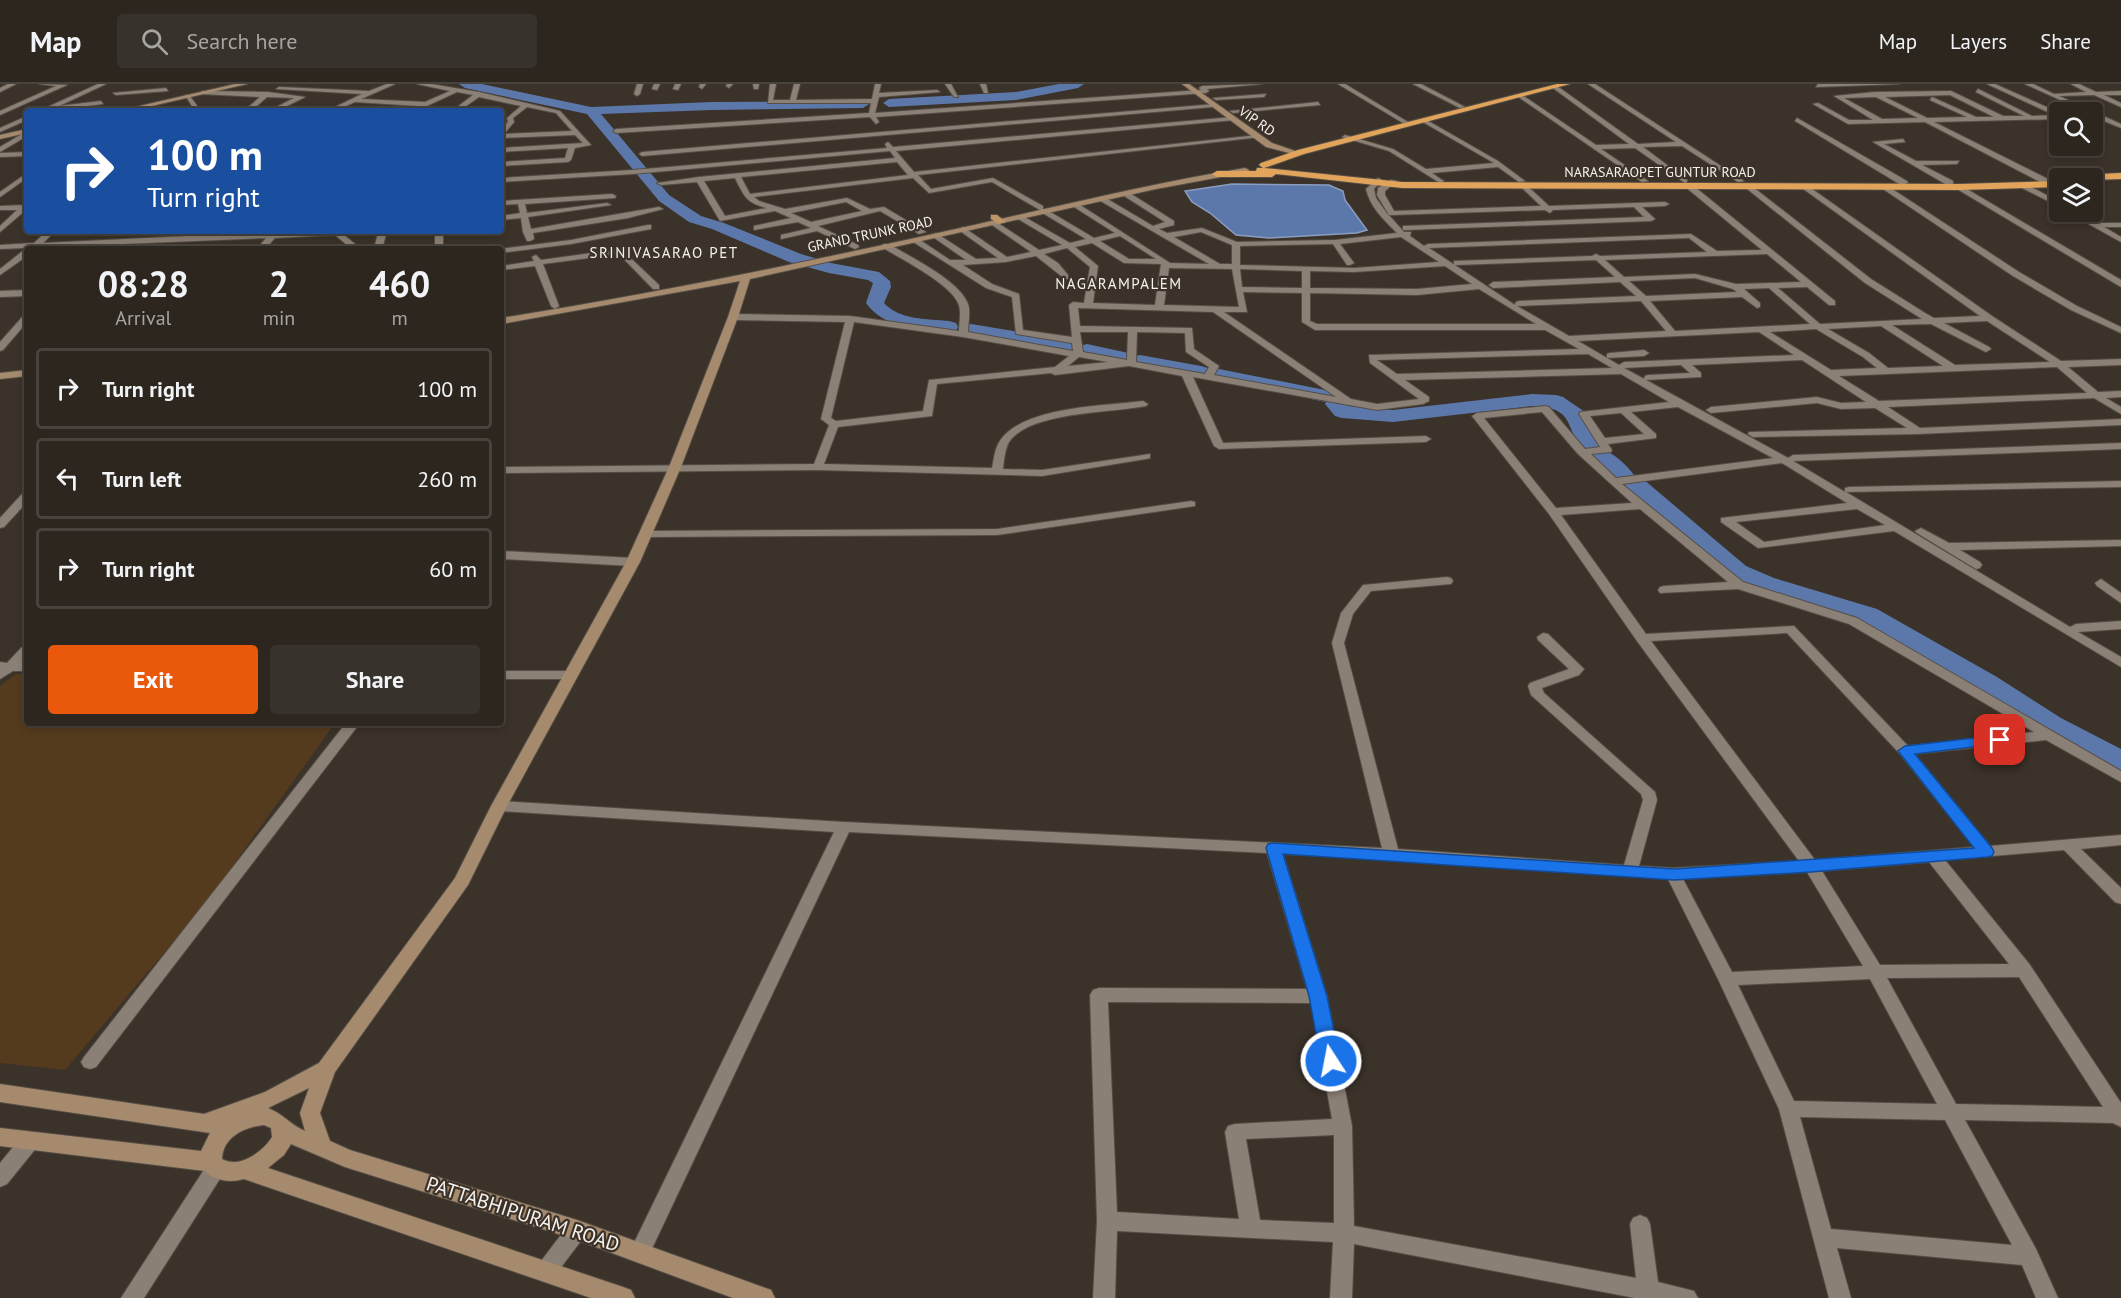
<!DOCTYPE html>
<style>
body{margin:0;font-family:"PT Sans",sans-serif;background:#38322c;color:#f1f3f6;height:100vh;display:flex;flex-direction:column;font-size:22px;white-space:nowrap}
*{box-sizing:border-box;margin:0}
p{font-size:20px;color:#a6a5a4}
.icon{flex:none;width:33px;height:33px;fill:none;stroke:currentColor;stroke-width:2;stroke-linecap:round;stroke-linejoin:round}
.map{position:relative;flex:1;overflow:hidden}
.panel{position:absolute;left:24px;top:162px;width:480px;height:480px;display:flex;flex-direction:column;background:#2c261f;border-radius:6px;box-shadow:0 3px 9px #0003,0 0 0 2px #48433d}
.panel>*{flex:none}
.hud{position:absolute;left:24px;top:24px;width:480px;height:126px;border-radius:6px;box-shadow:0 3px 9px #0003,0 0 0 2px #48433d;background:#1a4fa0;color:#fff;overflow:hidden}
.controls{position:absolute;left:2049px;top:18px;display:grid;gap:12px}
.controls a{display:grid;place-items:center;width:54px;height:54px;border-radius:6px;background:#2c261f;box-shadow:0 3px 9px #0003,0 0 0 2px #48433d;font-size:30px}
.pin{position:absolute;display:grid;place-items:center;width:51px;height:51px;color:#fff;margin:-26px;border-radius:12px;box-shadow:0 3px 9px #0006}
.me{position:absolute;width:66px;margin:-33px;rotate:349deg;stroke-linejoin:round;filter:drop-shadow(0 0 4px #0008)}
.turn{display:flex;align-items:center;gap:21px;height:126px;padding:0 24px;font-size:27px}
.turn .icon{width:78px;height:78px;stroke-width:2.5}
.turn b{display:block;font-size:42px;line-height:51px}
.eta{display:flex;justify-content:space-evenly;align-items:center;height:102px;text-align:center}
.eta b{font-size:36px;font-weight:800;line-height:42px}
.cta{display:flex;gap:12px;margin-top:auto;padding:12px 24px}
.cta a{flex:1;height:69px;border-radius:6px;background:#ea580c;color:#fff;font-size:24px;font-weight:800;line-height:69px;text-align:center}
.cta a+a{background:#38322c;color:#f1f3f6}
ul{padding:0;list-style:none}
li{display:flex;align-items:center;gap:18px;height:81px;margin:0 12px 9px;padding:0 12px;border:3px solid #48433d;border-radius:6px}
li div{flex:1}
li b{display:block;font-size:22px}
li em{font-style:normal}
header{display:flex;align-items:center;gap:36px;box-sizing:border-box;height:84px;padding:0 30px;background:#2c261f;border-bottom:2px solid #48433d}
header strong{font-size:28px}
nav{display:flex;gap:33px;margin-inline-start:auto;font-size:21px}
.search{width:420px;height:54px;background:#38322c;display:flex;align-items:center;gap:15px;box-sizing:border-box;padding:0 21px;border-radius:6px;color:#a6a5a4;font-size:22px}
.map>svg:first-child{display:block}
.green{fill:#543b1d}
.water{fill:#5c78ab;stroke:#8b9dbe;stroke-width:1.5}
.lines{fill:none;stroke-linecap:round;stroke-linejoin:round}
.river{fill:#5c78ab;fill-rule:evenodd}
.street-casing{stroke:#554e46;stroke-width:2}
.secondary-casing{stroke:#554e46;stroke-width:2}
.primary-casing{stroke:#554e46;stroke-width:2}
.highway-casing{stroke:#554e46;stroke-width:2}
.street{fill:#8b8076;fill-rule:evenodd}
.secondary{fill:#a58a6e;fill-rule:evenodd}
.primary{fill:#bf9565;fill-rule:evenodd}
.highway{fill:#e2a35a;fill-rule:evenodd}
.route{fill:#1a73e8;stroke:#114b97;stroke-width:1.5}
.labels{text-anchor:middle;stroke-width:4.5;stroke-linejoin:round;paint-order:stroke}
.far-street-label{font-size:14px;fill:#f8f2ec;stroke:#3b3229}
.far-neighbourhood-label{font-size:15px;letter-spacing:1.5px;fill:#f8f2ec;stroke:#3b3229}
.near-street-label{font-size:20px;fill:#f8f2ec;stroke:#3b3229}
</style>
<header>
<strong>Map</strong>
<div class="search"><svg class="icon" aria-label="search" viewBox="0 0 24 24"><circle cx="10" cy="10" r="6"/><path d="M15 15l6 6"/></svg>Search here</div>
<nav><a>Map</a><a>Layers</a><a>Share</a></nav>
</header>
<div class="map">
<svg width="2121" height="1214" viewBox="0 0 2121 1214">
<rect width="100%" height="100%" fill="#3b3229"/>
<path class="green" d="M16 590H27V639H335L205 820 65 986 0 979V602Z"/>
<path class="water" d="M1232 100 1329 101 1343 107 1345 116 1367 146 1357 149 1269 154 1236 151 1210 129 1192 118 1185 107Z"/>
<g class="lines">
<g class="river">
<path d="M459 0H482L591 23 712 18 868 17 869 20 863 24 712 26 601 30 669 111 701 132 724 139 801 170 831 179 879 188 890 197 891 203 884 219C899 236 928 235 949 237L956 239 958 243 956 247 949 249C920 245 884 245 866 219L873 199 868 196 829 189 789 178 712 145 689 138 659 117 587 30 465 4Z"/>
<path d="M1059 0H1084L1078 4 1016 16 889 23 883 19 889 15 1016 8Z"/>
<path d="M971 240 1069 256 1076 258 1079 262 1076 266 1069 268 964 250 962 246 964 242Z"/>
<path d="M1087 260 1133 270 1135 272 1140 271 1201 282 1208 284 1211 288 1208 292 1201 294 1080 270 1077 266 1080 262Z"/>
<path d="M1219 285 1335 308 1338 312 1337 314 1342 316 1348 322 1393 326 1532 310 1556 311 1563 313 1585 328 1601 365C1613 368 1627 381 1634 391L1632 394 1643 395 1746 482 1774 494 1877 525 1997 593 2061 634 2121 665V687L2110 684 2041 646 1977 605 1859 537 1756 504 1728 492 1627 405 1624 400 1625 397C1613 397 1592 381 1590 369L1583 368C1564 340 1575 324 1532 322L1393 338 1342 334 1335 332 1325 320 1326 318 1212 295 1209 291 1212 287Z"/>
</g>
<g class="street-casing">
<g id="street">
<path d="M8 0H16L0 8V4Z"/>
<path d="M39 0 67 1 0 31V27L56 2Z"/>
<path d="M98 0H106L59 22 101 17 103 20 61 25 59 22 47 27H39Z"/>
<path d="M387 0H395L361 15 425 18 450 7 417 0H431L479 8 560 27 591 61 575 64 571 76 568 78 501 82V78L565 74 568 64 501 68V64L583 59 575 51 501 54V46L508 38 507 34 521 22 479 13 459 27H452L473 11 457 8 416 27 413 25 418 22 355 18 335 27H327L362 10 276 5 279 3 369 7ZM527 23 556 29 572 47 504 50 514 38 513 34Z"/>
<path d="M637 0H643L640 10 637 12 634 10Z"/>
<path d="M654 0H660L657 6 652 5Z"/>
<path d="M675 0H681L678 6 673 5Z"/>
<path d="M700 0H706L702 5 699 3Z"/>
<path d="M727 0H733L729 4 726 2Z"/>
<path d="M753 0H759L758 5H754Z"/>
<path d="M770 0H776L773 16H790L794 0H800L796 16 872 15 875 0H881L879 9 937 6 940 8 879 13 875 29 1201 6 1199 4 1202 2 1262 0 1207 5 1209 7 1206 9 876 33 879 38 876 40 870 33 616 49 613 47 616 45 869 29 871 19H768Z"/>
<path d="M945 0H951L958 13H954Z"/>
<path d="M980 0H986L988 9H984Z"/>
<path d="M1338 0H1345L1408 38 1403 39Z"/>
<path d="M1413 0H1421L1465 23 1460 24Z"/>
<path d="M1588 0H1595L1744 97 1738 98 1682 62 1643 63 1687 96V98L1685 99 1635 64 1601 65 1648 97 1642 98 1517 12 1522 11 1596 61 1629 60 1553 4V2H1557L1638 60 1676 58Z"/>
<path d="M1818 0H1899L1816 3Z"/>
<path d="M1987 0H1995L2060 29V35L1934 38 2054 98V102H2048L1925 38 1848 40 1813 20 1818 19 1849 36H1873L1834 12 1875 8 1951 7 2003 32H2024L1976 8 1978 5 2032 32 2054 31ZM1950 11 1994 33H1976L1932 13 1930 16 1967 33 1927 34 1885 13ZM1876 13 1918 34 1882 35 1844 14Z"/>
<path d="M2025 0H2033L2054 10 2086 8 2071 0H2079L2096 8 2121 7V11H2104L2121 19V23L2094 11 2059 12 2121 40V44L2092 32V28H2087Z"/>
<path d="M166 4 168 7 116 11 113 9Z"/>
<path d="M202 7 268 8 305 13 277 27H269L294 14 267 13 251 27H244L260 13 200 10Z"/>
<path d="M1266 10 1264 13 1216 16 1213 14Z"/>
<path d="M185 11H189L201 27H195Z"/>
<path d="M1318 18 1320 21 1233 29 1230 27Z"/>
<path d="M1215 20 1213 23 642 72 639 70 642 68Z"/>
<path d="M27 32V36L0 48V44Z"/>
<path d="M1233 33 1235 36 896 67 914 88 1258 51 1261 53 918 91 931 105 993 94 1043 122V126H1040L992 98 929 109 913 94 754 113 759 117 785 125 847 114 870 125 884 123 926 148 919 150 880 127 818 142 858 161 859 163 855 165 817 147 781 155V151L811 144 798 138 754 146V142L791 134 775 127 720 137 697 98 661 101 657 99 699 93 895 74 890 67 633 90 501 98V94L633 86 887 64 885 60 888 58 893 63ZM897 78 908 91 750 110 741 93ZM735 94C744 112 746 119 767 124L725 132 704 97ZM846 118 862 127 811 138 791 129Z"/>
<path d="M1423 34 1498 77 1525 97 1519 98 1498 83 1432 89 1442 96 1444 97 1440 99 1389 67 1342 53 1345 51 1393 65 1426 85 1494 79 1421 37Z"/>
<path d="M1797 34 1907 97 1908 99 1901 101 1795 37Z"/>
<path d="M27 47V52L0 68V63Z"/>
<path d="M1903 55 1905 58 1884 60 1916 77H1959L1957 80 1922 81 1953 97V101H1947L1873 58Z"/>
<path d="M27 68V72L0 73V69Z"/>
<path d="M27 89V94L0 113V108Z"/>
<path d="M1378 94 1382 96 1374 105 1376 114 1386 128 1404 148H1411L1410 152 1424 162 1428 160 1691 150 1717 167 1762 166 1683 101 1690 99 1835 217V221H1829L1807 203 1778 204 1820 240 1922 235 1865 199 1746 104 1745 102 1749 100 1871 195 1925 229 1934 234 1980 232 1802 104 1801 102 1805 100 1992 232 2061 277 2121 275V281L2068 283 2098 308 2121 307V313L2106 314 2121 323V330L2094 314 1888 323 1920 344 2121 335V341L1918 350 1753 353 1748 350 1749 348 1907 344 1875 324 1841 325 1817 319 1711 329 1706 326 1711 323 1817 313 1841 319 1866 318 1802 276 1692 281 1701 289V293L1646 296 1788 374 1793 371 2121 359V365L1793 377 1845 408V404L1849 403 2121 397V403L1846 408 2070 543 2076 540 2121 537V545L2078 548 2121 573V583L1894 447 1758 464 1721 438V434L1847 419 1782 379 1622 400 1743 498 1857 534 2121 687V698L2046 656 1915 670 1990 762 2121 751V761L2081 765 2121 804V820L2115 818 2064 766 1945 776 2030 881 2121 1019V1043L2113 1039 1965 1036 2036 1165 2058 1214H2036L2022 1181 1837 1164 1851 1214H1829L1779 1025 1718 895 1668 795 1391 775 1283 770 1327 912 1352 1042 1354 1142 1636 1194 1630 1140 1633 1134 1640 1131 1647 1134 1650 1140 1658 1198 1694 1207 1698 1214H1635L1354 1160 1352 1214H1330L1333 1158 1117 1147 1115 1214H1093L1097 1137 1090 911 1093 906 1099 904 1307 905 1267 769 849 748 647 1175 640 1177 633 1175 630 1168 633 1161 834 748 499 727 494 726 492 722 494 718 499 717 844 738 1382 764 1332 559 1341 529 1363 501 1447 493 1451 494 1453 497 1451 500 1371 507 1353 530 1344 559 1398 765 1624 781 1643 716 1641 710 1531 611 1528 602 1530 599 1569 585 1538 556 1537 553 1543 549 1548 550 1584 585 1579 591 1542 604 1544 609 1655 708 1657 716 1639 782 1673 784 1799 777 1637 557 1549 430 1472 332 1477 329 1545 322 1549 323 1585 365 1600 363 1579 330 1580 328 1669 318 1621 290 1405 296 1429 313V317L1423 320 1377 326 1193 293 1223 359 1426 352 1431 355 1426 358 1219 365 1214 362 1182 292 1129 282 1055 291 1051 289 937 300 932 332 838 343 824 380 992 384C994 374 995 362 1002 354 1028 322 1105 322 1143 317L1148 320 1146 322C1113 329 1030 327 1009 358 1005 365 1004 376 1003 385L1042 386 1150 370V374L1146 375 1042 392 818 386 501 389V383L814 380 829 341 821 335 845 238 733 236 729 233 733 230 850 232 959 247C959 238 962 227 958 219 950 200 902 175 883 164V160H889C910 173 959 196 968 220 971 228 968 239 968 248L1073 267 1072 259 1016 250 1012 213 986 204 910 156 917 154 950 176H966L933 153 932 151 936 149 976 175 998 174 960 147 959 145 963 143 1007 173 1031 168 992 141V137H995L1039 166 1062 161 1018 135V131H1021L1070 159 1086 155 1044 130V126H1047L1094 154 1115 149 1074 123V119H1077L1170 179 1209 180 1097 115 1104 113 1153 142 1165 138 1121 110 1128 108 1174 137V141L1159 145 1167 149 1202 144 1237 158 1335 156 1397 149C1384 136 1370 123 1366 105ZM1201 148 1232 161V180H1220L1174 153ZM1120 152 1156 175H1129L1100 157ZM1401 153 1439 178 1354 184 1240 181V162L1333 160 1347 181H1350L1354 179 1340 160ZM1689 154 1707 168 1600 172 1596 170 1592 172 1454 177V181H1457L1596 176 1615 193 1493 198 1489 201 1493 204 1620 198 1636 212 1519 217 1516 218 1515 221 1429 164ZM1092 159 1124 179 1161 180 1155 221 1093 219 1098 182 1075 163ZM1067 164 1090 183 1084 219 1073 218 1069 221 1072 253 1023 246 1019 210 992 200 963 181 1006 178 1036 172 1065 195H1068V191L1058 179 1044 170ZM1767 170 1801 198 1736 200 1695 190 1624 193 1605 176ZM1445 182 1472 200 1417 205 1310 204V187L1354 188ZM1169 184 1232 185 1239 223 1164 221ZM1240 185 1302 187V204L1242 203ZM1695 194 1733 205 1737 208 1646 212 1629 197ZM1769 204 1810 240 1675 247 1650 217 1742 213 1757 224 1760 223V219L1744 205ZM1479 205 1536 240H1317L1310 237V209L1417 211ZM1243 208 1302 209V238L1315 246H1545L1579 265 1369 271 1370 279 1419 315 1377 320 1351 315 1224 228H1247ZM1641 217 1666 247 1569 252 1517 222ZM1078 224 1213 228 1336 313 1214 291 1219 282 1194 265 1192 244 1080 242ZM1987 237 2050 278 1955 281 1892 241 1931 240 1986 268 1991 265 1989 263 1944 239ZM854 238 963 253 1069 272 1055 283 929 296 923 327 836 337 831 334ZM1881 242 1943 282 1888 284 1869 269 1828 245ZM1816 245 1863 273 1877 284 1831 286 1770 248ZM1080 248H1128L1127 276 1083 268ZM1137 248 1185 249 1186 268 1209 283 1205 290 1136 278ZM1759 248 1794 271 1624 278 1619 281 1607 274 1644 272 1649 269 1644 266 1610 269 1607 270V274L1578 257ZM1588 270 1612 284 1397 290 1377 276ZM1079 273 1108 278 1068 282ZM1681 281 1690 289 1648 291 1645 292 1644 295 1624 284ZM2057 283 2087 309 1879 317 1839 292ZM1678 323 1773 374 1616 394 1591 370 1611 368 1612 366 1608 360 1656 354V350L1631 328ZM1542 328 1578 370 1632 419 1556 424 1484 334ZM1621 329 1644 350 1605 354 1590 332ZM1640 425 1728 498 1664 502 1660 503 1658 506 1660 509 1738 505 1849 540 2034 648 1908 662 1794 542 1646 550 1561 431ZM1857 425 1885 441 1764 458 1736 438ZM1787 549 1900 670 1974 763 1815 776 1651 557ZM1929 778 2009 880 1880 881 1822 787ZM1807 788 1863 882 1732 888 1683 795ZM2019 893 2103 1023 1956 1020 1887 894ZM1870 895 1937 1020 1794 1017 1738 901ZM1108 918 1311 919 1332 1035 1235 1040 1228 1042 1225 1048 1239 1135 1117 1128ZM1800 1033 1945 1036 2012 1161 1831 1145ZM1334 1051V1139L1260 1136 1246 1055Z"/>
<path d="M1391 96 1397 97 1385 107V111L1394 127 1541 122 1521 103V99H1524L1549 122 1665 118 1669 120 1665 122 1642 123 1655 135 1651 137 1406 146H1403V142L1644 133 1634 123 1553 126 1550 129 1545 126 1392 131H1389L1377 111 1378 104Z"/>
<path d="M2025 100 2060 118V123L2022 104 2021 102Z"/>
<path d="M1886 101 2019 188 2077 222 2121 243V249L2071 226 2013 192 1883 105V101Z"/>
<path d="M1960 101 2121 196V203L1957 105V101Z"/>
<path d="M612 110 616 112 615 114 525 120 527 129 607 119 611 121 528 133 531 145 659 123 663 125 628 134 533 149 534 155 530 157H527L523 148 521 134 501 136V132L520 129 518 120 501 121V117Z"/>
<path d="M27 121V125L0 148V142L17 126H0V122Z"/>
<path d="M2067 128H2076L2096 139H2121V143H2104L2121 153V158Z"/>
<path d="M648 141H651V145L571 160 501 169 499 165 571 156Z"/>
<path d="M47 147H55L43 159 274 148 387 147 382 165H374L378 149 344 151 361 165H352L335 151 275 154 265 165H257L266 154 0 165V161L34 159Z"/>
<rect x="435" y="147" width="8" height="18"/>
<path d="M621 165 659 201V205H653L619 170 543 180 559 222 555 225 551 222 535 182 501 186V182L534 177 532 173 536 171 541 176Z"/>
<path d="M24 166H27V172L0 191V185Z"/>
<path d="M27 206V212L0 213V207Z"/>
<path d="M27 230V238L3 266 0 267V258L24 231Z"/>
<path d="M27 408V418L4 443 0 444V434L23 409Z"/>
<path d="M1191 417 1195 418V422L997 451 645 453 639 450 645 447 997 445Z"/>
<path d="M1921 444 1949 459 2121 456V462L1960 466 1980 478 1982 481 1980 484 1976 485 1917 449 1915 447Z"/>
<path d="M501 467 633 474 639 478 633 482 501 475Z"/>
<path d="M2101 495 2121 509V519L2097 502 2095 499Z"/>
<path d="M27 562V573L21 579H27V587H13L0 595V578L7 579 22 563Z"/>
<path d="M501 587H570L577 591 570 595H501Z"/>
<path d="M346 639H360L96 983 90 985 84 983 81 978 84 973Z"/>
<path d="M30 1049 37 1051 40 1057 37 1063 7 1100 0 1103V1079L23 1051Z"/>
<path d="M216 1076 223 1078 226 1084 223 1090 144 1214H121L209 1078Z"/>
<path d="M577 1137 584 1139 587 1146 584 1153 552 1195 545 1198 538 1195 535 1188 538 1181 570 1139Z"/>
</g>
</g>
<g class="secondary-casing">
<g id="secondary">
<path d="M235 0H247L130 27H118Z"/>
<path d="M1182 0H1189L1272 59 1301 69 1297 71 1266 63Z"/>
<path d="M27 45V49L0 55V51Z"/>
<path d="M1245 84 1249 86 1248 88 1156 105 750 195 738 233 681 383 640 478 507 722 468 801 335 988 320 1029 330 1057 350 1066 577 1136 771 1206 775 1214H733L577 1156 345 1083 291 1060 284 1071 268 1084 623 1203 631 1206 635 1214H591L244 1095C230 1099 215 1097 205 1087L0 1062V1044L201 1067 210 1049 0 1018V1000L204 1030 265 1008 319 979 455 794 491 722 626 478 669 383 728 233 740 197 501 240V234C660 209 816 176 974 141 1064 121 1154 99 1245 84ZM309 1004 300 1029 305 1047C289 1040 285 1031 268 1024ZM264 1041 271 1044 272 1053C263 1068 239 1085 222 1075 223 1053 244 1043 264 1041Z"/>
<path d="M27 286V292L0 295V289Z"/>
</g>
</g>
<g class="primary-casing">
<path id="primary" d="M991 131H997L1006 138 999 140 991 135Z"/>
</g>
<g class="highway-casing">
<g id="highway">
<path d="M1557 0H1570L1304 70 1264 84 1402 98 1960 100 2060 97V103L1960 106 1402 104 1276 90 1272 93H1217L1212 90 1217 87H1256L1257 84H1263L1259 81 1261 79 1298 66Z"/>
<path d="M2121 89V95L2092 96 2074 94 2079 91Z"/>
</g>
</g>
<use href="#street" class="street"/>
<use href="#secondary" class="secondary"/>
<use href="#primary" class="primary"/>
<use href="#highway" class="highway"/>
</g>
<path class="route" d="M2000 651 2007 656 2005 659 1915 670 1992 764 1994 768 1992 772 1987 773 1811 788 1674 796 1283 770 1327 912 1340 977 1337 982 1331 984 1324 982 1321 977 1309 912 1266 764 1268 760 1273 759 1674 785 1974 764 1898 667 1905 662Z"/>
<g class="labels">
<g class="far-street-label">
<text transform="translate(1257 37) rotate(35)" y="5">VIP RD</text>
<text x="1660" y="93">NARASARAOPET GUNTUR ROAD</text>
<text transform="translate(870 150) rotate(-12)" y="5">GRAND TRUNK ROAD</text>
</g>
<g class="far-neighbourhood-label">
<text x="664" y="174">SRINIVASARAO PET</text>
<text x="1119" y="205">NAGARAMPALEM</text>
</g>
<g class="near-street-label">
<text transform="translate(523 1130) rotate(18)" y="7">PATTABHIPURAM ROAD</text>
</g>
</g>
</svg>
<div class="controls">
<a><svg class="icon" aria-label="search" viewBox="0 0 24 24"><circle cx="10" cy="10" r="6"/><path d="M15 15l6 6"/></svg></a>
<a><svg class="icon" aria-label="layers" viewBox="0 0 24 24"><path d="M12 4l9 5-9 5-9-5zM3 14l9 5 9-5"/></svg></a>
</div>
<div class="pin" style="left:2000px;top:656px;background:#d93025"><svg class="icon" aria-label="arrive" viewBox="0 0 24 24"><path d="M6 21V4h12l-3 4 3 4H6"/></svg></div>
<svg class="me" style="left:1331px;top:977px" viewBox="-20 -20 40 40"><circle r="17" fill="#1a73e8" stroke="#fff" stroke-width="3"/><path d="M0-11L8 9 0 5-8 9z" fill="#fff"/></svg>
<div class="hud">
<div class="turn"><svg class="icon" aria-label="right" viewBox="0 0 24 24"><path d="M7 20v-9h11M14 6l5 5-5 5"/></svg><div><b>100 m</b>Turn right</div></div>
</div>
<section class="panel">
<div class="eta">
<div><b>08:28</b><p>Arrival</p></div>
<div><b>2</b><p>min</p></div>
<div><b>460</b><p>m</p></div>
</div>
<ul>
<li><svg class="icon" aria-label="right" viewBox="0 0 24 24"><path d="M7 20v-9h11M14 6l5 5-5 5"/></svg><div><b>Turn right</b></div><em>100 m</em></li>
<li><svg class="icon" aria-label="left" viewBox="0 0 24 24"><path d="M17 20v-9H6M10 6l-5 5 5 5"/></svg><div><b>Turn left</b></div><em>260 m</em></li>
<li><svg class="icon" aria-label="right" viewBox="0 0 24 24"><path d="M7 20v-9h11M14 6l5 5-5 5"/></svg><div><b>Turn right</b></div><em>60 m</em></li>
</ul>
<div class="cta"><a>Exit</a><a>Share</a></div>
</section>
</div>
